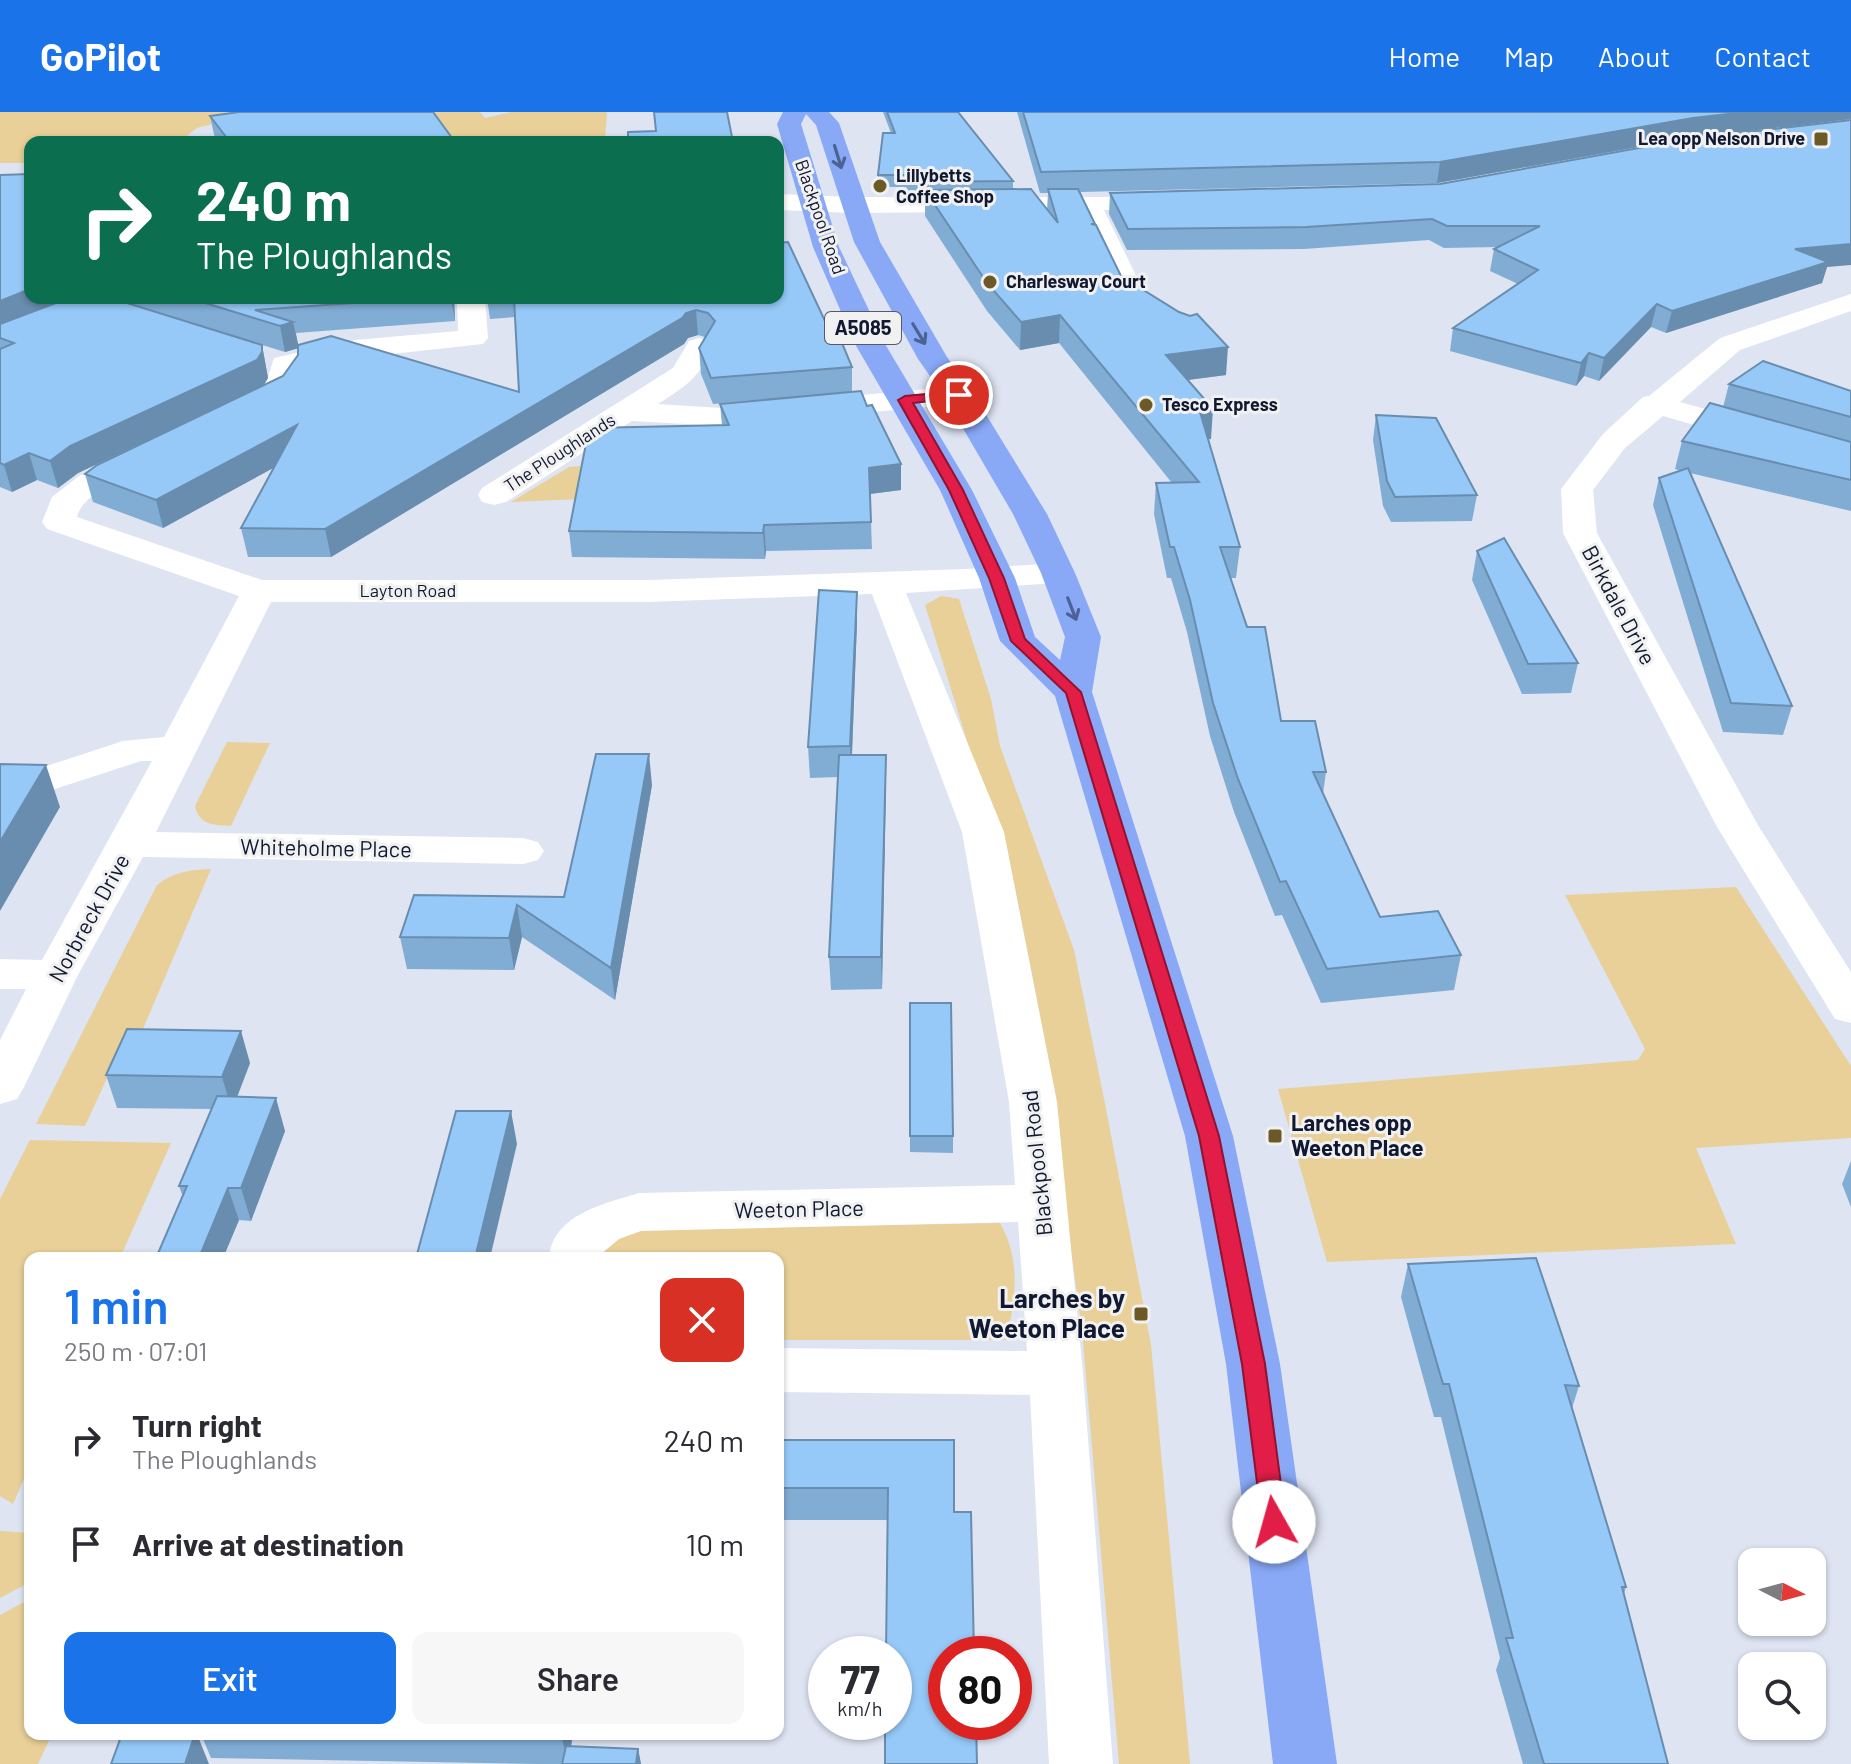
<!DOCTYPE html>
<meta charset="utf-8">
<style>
body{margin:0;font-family:Barlow,sans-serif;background:#f7f7f7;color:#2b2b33;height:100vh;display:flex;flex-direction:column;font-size:30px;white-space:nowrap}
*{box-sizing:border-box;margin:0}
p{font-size:26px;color:#7c7c81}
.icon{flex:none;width:44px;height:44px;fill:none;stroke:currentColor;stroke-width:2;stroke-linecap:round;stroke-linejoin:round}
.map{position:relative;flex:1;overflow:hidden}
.side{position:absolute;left:24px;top:1140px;width:760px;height:488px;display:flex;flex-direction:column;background:#fff;border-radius:16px;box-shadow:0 2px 6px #0004}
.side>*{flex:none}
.banner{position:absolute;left:24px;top:24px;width:760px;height:168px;border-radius:16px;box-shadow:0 2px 6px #0004;background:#0b6e4f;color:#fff;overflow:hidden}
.needle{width:52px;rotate:96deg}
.fabs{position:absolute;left:1738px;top:1436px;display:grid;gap:16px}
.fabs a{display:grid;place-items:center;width:88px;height:88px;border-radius:16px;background:#fff;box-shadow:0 2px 6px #0004;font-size:40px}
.speed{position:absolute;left:808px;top:1524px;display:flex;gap:16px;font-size:40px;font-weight:700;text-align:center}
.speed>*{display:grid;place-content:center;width:104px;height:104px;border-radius:50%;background:#fff;box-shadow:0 2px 6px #0004;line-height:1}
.speed small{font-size:20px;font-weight:400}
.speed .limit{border:12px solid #d22;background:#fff;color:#111}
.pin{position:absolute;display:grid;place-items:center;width:68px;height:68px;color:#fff;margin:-34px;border:4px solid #fff;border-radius:50%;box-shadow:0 2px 8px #0007}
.me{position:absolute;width:88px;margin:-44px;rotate:353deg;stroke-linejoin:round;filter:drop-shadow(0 0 6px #0008)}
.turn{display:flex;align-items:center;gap:28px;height:168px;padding:0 40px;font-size:36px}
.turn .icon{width:104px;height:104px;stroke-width:2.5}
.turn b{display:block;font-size:56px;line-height:68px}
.round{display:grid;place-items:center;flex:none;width:84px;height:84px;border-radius:16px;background:#f7f7f7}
.overview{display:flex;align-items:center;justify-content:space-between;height:136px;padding:0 40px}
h1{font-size:48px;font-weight:600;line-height:60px;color:#1a73e8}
.action{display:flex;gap:16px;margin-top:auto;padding:16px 40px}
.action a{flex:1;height:92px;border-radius:16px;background:#1a73e8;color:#fff;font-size:32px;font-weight:600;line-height:92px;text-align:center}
.action a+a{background:#f7f7f7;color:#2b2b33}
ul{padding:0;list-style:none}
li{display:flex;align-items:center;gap:24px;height:104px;padding:0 40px}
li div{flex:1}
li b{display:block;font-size:30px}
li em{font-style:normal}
header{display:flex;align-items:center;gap:48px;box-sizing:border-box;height:112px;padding:0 40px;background:#1a73e8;color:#fff}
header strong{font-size:38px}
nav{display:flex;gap:44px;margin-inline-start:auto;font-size:28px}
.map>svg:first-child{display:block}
.green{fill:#e8d098}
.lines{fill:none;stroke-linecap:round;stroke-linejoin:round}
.minor{fill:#fff;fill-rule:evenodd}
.highway{fill:#89a9f7;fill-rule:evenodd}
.wall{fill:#81add5}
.shaded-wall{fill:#698dae}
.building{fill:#96c9f8;stroke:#698dae;stroke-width:2}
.oneway{stroke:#4c6194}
.route{fill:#e11d48;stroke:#92132f;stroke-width:2}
.poi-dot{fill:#6d5827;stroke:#f1f1f1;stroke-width:3}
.labels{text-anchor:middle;stroke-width:6;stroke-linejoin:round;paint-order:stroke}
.far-poi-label{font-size:18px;font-weight:bold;fill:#101931;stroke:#f1f1f1;text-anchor:start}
.far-street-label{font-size:18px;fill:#101931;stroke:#f1f1f1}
.shield{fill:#f1f1f1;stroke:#545a6b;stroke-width:2}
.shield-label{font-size:20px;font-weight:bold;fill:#101931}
.street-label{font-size:22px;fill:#101931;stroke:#f1f1f1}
.poi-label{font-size:22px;font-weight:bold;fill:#101931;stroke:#f1f1f1;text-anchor:start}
.near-poi-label{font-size:26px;font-weight:bold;fill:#101931;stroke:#f1f1f1;text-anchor:end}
</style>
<header>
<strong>GoPilot</strong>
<nav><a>Home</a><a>Map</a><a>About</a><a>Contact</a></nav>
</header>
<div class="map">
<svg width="1851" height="1652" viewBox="0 0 1851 1652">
<rect width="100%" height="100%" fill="#dee4f2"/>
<g class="green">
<path d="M0 0H258L197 16 179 30H30V51H0Z"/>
<path d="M420 0H480L485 6 511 0H607L605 30H442Z"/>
<path d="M581 354 580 387 511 390 569 355Z"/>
<path d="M941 484 959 487 991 587 1000 634 1074 838 1106 997 1151 1233 1190 1652H1119L1082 1218 1060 1059 1000 736 925 493Z"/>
<path d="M227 630 270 631 231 714C213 713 199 713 195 694Z"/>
<path d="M211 757 134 938H120L85 1014 36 1012 157 773C174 760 189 758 211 757Z"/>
<path d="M1736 775 1851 954V1026L1696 1036 1736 1132 1327 1150 1278 977 1638 948 1645 937 1565 783Z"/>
<path d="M30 1028 171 1031 120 1146H30V1353L13 1392 0 1384V1087Z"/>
<path d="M1000 1111C1021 1148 1016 1188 1006 1228H778V1146H599L600 1133 627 1118Z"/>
<path d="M0 1419 30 1421V1470L0 1486Z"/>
<path d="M30 1487V1622H52L38 1652H0V1503Z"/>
</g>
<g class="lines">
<g class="minor">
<path d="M778 82 853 85H1176L1180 90 1176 95 1167 98H1104L1143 178 1176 199 1180 205 1176 211C1158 216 1134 202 1121 189 1108 175 1087 118 1078 99L853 101 778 98Z"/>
<path d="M1851 182V199L1740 238 1680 290 1851 338V358L1663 304 1625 336 1593 378 1597 421 1759 715 1851 860V911L1835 907 1717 715 1563 421 1561 377 1603 322 1643 285 1649 284 1720 226Z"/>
<path d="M457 186H485L488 226 483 232 355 246 300 257C296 286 262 311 234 304L230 297 234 290 266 271 274 246 355 228 458 219Z"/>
<path d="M699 226 709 229 714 235C696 268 689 272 658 292L721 296 959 274 970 277 974 283 970 289 959 292 721 314 632 309 506 390 494 393 482 390 478 383 482 376 673 256 689 229Z"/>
<path d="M143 336 154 339 159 346 154 353C131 364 84 378 77 405L262 468H649L966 457 1058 451 1070 454 1075 461 1070 468 1058 471 906 481 1004 720 1057 990 1083 1261 1113 1652H1049L1030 1283 778 1280V1236L1027 1239 1018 1110 641 1119 619 1127 601 1142V1146H549C553 1102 604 1092 639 1081L1015 1073 1009 990 962 720 872 482 649 490H271L156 720 523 726 538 730 544 739 538 748 523 752 143 745 78 863 24 975 17 987 0 992V928L26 877H0V847L42 848 152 649H141L18 689 4 686 0 674 4 668 123 629 164 625 239 484 47 417 42 410 52 385 79 364Z"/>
</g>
<path class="highway" d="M783 0H829L839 11 880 130 947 245 974 283 1047 402 1075 461 1101 525 1092 580 1233 1024 1280 1252 1337 1652H1273L1226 1252 1185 1024 1055 584 1000 529 979 466 940 378 855 232 813 135 777 12ZM806 2 816 13 854 130 918 247 944 284 1013 402 1041 461 1065 525 1060 548 1035 525 1015 466 972 378 885 232 839 135 801 12Z"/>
</g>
<g class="wall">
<path d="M883 0H958L1013 69V77L1047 98 1048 81H1040L1017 0H1851V7L1688 26 1437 71 1080 80 1121 164 1226 263 1188 268 1211 327H1208L1240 435 1236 466H1231L1281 609 1326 660 1323 682 1380 805 1461 843 1454 878 1321 891 1282 803 1275 804 1234 700 1210 624 1187 520 1171 466H1167L1154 402 1156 371H1172L1059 231 1020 238 987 199 925 104V82H911L906 75H878V63L891 21Z"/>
<path d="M210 4 455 30H217L215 27Z"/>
<path d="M0 63 30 186H454L455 209 296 221 298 233 519 280 515 205 490 207 487 186H778L825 209 852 255V280L867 294 901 352V378L870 382 872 437 766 439 765 447 572 445 569 419 722 313 720 292 749 289 713 292 701 262 699 236 705 225 698 223 688 226 684 232 331 445H248L241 416 274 355 163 416 93 390 85 362 283 264 298 243V236L285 240 114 187 262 233 268 266 263 274 78 361 58 376 37 368 12 380 0 375Z"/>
<path d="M1440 72 1827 155 1822 171 1666 221 1651 215 1599 269 1584 264 1576 274 1450 239 1453 216 1518 172 1490 159 1494 137 1497 135 1444 136 1429 128 1304 137 1127 138 1109 102 1110 81Z"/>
<path d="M1729 272 1851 279V399L1690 361 1792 594 1783 623 1723 620 1653 393 1659 366 1681 359 1675 357 1682 329 1723 295Z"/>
<path d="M1376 303 1477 383 1472 409 1391 410 1383 394 1373 328Z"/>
<path d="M1477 439 1578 551 1571 581 1522 582 1472 468Z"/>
<path d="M857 480V510L852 643H886L882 877 831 878 829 845 838 665 810 666 808 635Z"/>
<path d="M652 673 615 888 522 825 514 858 407 857 400 825 414 783 564 785Z"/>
<path d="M910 891 953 1024V1041L910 1040Z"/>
<path d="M250 951 237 985 285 1019 251 1109 239 1108 223 1146H156L183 1085 179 1074 212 997 117 996 106 963Z"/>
<path d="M1851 1049V1095L1842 1072Z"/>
<path d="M1408 1152 1579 1274 1572 1296 1626 1475 1624 1482 1668 1652H1523L1496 1558 1500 1546 1441 1305H1434L1401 1185Z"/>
<path d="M778 1328 954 1400 888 1408H778Z"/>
<path d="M201 1622H573L571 1634 638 1637 641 1652H539L211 1646Z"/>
</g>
<g class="shaded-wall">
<path d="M1746 0H1851V7L1688 26 1437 71 1440 50 1693 6Z"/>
<path d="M1851 132V153L1827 155 1822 171 1666 221 1672 199 1795 137Z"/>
<path d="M30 177V186H80L0 217V189Z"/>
<path d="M451 186H454L455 209Z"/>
<path d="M1657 192 1651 215 1599 269 1604 246Z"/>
<path d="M696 198 698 223 688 226 684 232 331 445 325 417 686 201Z"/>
<path d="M1060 203 1059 231 1020 238 1021 210Z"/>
<path d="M293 210 299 236 285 240 280 214Z"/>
<path d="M262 233 268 266 263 274 78 361 58 376 50 349 70 334Z"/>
<path d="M1228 235 1226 263 1164 271 1166 243Z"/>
<path d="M1589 241 1584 264 1576 274 1581 251Z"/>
<path d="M1213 297 1211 327 1197 329 1200 300Z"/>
<path d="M297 313 303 340 163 416 156 388Z"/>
<path d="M29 341 37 368 12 380 4 353Z"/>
<path d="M901 352V378L869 382V356Z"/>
<path d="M764 413 766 439 765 447 763 421Z"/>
<path d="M857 480V510L851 665 850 634Z"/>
<path d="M649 642 652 673 615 888 611 856Z"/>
<path d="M886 643V674L882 877 881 845Z"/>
<path d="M46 653 60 695 0 799V730Z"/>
<path d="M517 793 522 825 514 858 509 826Z"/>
<path d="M241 919 250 951 232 998 222 965Z"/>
<path d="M276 986 285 1019 251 1109 241 1076Z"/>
<path d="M511 999 517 1032 490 1146H475Z"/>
<path d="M228 1076 239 1108 223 1146H199Z"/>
<path d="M195 1622H197L209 1652H185Z"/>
<path d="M561 1622H573L568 1652Z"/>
<path d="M638 1637 641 1652H636Z"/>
</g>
<g class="building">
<path d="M239 0H433L455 30H230L210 4Z"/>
<path d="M654 0H727L733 30H628V20L656 19Z"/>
<path d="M887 0H958L1013 69 911 70 906 63H878L883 21H895Z"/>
<path d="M1023 0H1746L1693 6 1440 50 1041 60Z"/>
<path d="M1851 8V132L1795 137 1828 150 1672 199 1657 192 1604 246 1589 241 1581 251 1453 216 1538 158 1494 137 1540 114H1447L1432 107 1306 115 1128 117 1110 81 1440 72 1694 26Z"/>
<path d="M30 62V177L0 189V63Z"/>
<path d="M1031 77 1058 111 1048 77H1078L1095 112H1091L1096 113 1121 164 1179 200 1190 204 1197 202 1228 235 1166 243 1213 297 1200 300 1240 435H1220L1247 515H1265L1281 609H1315L1326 660H1313L1380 805 1438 799 1461 843 1327 857 1286 769 1280 770 1238 667 1213 591 1190 488 1174 435H1170L1156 371 1199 370 1060 203 1021 210 987 171 925 78Z"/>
<path d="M788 130 825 209 838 232 842 231 852 255 711 266 699 236 715 209 708 201 696 198 686 201 682 206 325 417 241 416 297 313 156 388 85 362 97 353 283 264 298 243V233L331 224 519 280 514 186H778V131Z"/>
<path d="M69 186H111L262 233V240L257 248 70 334 50 349 29 341 4 353 0 351V237L14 231 0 226V212Z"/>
<path d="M189 186H424L255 198 293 210 280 214Z"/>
<path d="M1763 249 1851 279V305L1729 272Z"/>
<path d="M861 279 867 294 872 293 901 352 869 356 871 410 764 413 763 421 569 419 589 316 729 313 720 292Z"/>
<path d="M1710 291 1851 330V368L1682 329Z"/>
<path d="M1376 303 1436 306 1477 383 1395 385 1387 369Z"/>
<path d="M1688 356 1792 594 1731 591 1659 366Z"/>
<path d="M1504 426 1578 551 1528 552 1477 439Z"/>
<path d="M819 478 857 480 850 634 808 635Z"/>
<path d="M596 642H649L611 856 517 793 509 826 400 825 414 783 564 785Z"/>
<path d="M839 643H886L881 845H829Z"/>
<path d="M0 652 46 653 0 730Z"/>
<path d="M910 891H951L953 1024H910Z"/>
<path d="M127 917 241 919 222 965 106 963Z"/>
<path d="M217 984 276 986 241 1076H228L199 1146H156L187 1074H179Z"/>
<path d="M456 999H511L475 1146H416Z"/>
<path d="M1536 1146 1579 1274 1565 1273 1626 1475H1622L1668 1652H1544L1506 1526H1513L1449 1272H1443L1408 1152Z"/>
<path d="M778 1328H954V1400H971L974 1542H946V1610H976L977 1652H885V1610H894V1542H886L888 1376H778Z"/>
<path d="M122 1622H195L185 1652H111Z"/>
<path d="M566 1634 638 1637 636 1652H562Z"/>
</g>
<defs><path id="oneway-shaft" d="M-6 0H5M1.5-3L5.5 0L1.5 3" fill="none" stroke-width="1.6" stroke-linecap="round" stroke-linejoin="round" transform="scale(2)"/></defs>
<g class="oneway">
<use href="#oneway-shaft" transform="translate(838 45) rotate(73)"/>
<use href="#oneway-shaft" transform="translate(919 222) rotate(59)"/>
<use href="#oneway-shaft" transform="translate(1072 497) rotate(69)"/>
</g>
<path class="route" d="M959 279 963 280V285L913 291 963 378 1004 466 1025 527 1081 580 1219 1024 1265 1252 1286 1410 1282 1417 1274 1420 1265 1417 1262 1410 1242 1252 1199 1024 1066 581 1011 529 989 466 949 378 898 288 905 284Z"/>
<g class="poi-dot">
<rect x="1813" y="19" width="16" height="16" rx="4"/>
<circle cx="880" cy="74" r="8"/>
<circle cx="990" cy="170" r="8"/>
<circle cx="1146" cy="293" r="8"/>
<rect x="1267" y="1016" width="16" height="16" rx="4"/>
<rect x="1133" y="1194" width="16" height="16" rx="4"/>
</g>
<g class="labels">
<g class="far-poi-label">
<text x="1805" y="33" text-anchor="end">Lea opp Nelson Drive</text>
<text x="896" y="70">Lillybetts<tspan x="896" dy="21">Coffee Shop</tspan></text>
<text x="1006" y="176">Charlesway Court</text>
<text x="1162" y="299">Tesco Express</text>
</g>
<g class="far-street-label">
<text transform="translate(820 105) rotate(71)" y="6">Blackpool Road</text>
<text transform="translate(560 341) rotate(-33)" y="6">The Ploughlands</text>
<text x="408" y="485">Layton Road</text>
</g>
<rect class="shield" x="825" y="200" width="76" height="32" rx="6"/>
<g class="shield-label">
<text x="863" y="223">A5085</text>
</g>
<g class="street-label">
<text transform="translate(1619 493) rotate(62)" y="8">Birkdale Drive</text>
<text transform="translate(326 736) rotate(1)" y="8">Whiteholme Place</text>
<text transform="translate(89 806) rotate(-61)" y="8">Norbreck Drive</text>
<text transform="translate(1037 1051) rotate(-96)" y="8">Blackpool Road</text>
<text transform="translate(799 1097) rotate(-1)" y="8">Weeton Place</text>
</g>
<g class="poi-label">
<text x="1291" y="1019">Larches opp<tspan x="1291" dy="25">Weeton Place</tspan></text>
</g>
<g class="near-poi-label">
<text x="1125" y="1196">Larches by<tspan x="1125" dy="30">Weeton Place</tspan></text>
</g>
</g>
</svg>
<div class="fabs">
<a><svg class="needle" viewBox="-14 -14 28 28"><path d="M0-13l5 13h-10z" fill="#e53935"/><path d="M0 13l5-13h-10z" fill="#7c7c81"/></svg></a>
<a><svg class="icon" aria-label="search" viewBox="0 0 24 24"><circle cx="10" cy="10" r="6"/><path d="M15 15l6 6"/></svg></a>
</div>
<div class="speed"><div>77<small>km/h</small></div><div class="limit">80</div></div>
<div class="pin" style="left:959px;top:283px;background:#d93025"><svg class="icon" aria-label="arrive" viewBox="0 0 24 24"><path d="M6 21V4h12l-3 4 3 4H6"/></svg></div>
<svg class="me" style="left:1274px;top:1410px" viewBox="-20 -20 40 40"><circle r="19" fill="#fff"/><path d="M0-13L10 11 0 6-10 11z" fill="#e11d48"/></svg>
<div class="banner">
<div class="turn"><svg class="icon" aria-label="right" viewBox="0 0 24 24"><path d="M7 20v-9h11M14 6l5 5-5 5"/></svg><div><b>240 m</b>The Ploughlands</div></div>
</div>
<section class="side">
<div class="overview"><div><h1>1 min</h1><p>250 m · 07:01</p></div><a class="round" style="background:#d93025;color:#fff"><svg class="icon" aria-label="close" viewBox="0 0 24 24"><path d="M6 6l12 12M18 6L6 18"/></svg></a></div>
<ul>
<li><svg class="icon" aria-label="right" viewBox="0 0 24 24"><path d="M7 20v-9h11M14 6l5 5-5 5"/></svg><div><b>Turn right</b><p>The Ploughlands</p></div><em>240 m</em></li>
<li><svg class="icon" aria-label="arrive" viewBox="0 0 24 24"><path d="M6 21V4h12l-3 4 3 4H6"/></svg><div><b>Arrive at destination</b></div><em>10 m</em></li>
</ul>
<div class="action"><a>Exit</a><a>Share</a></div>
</section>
</div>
